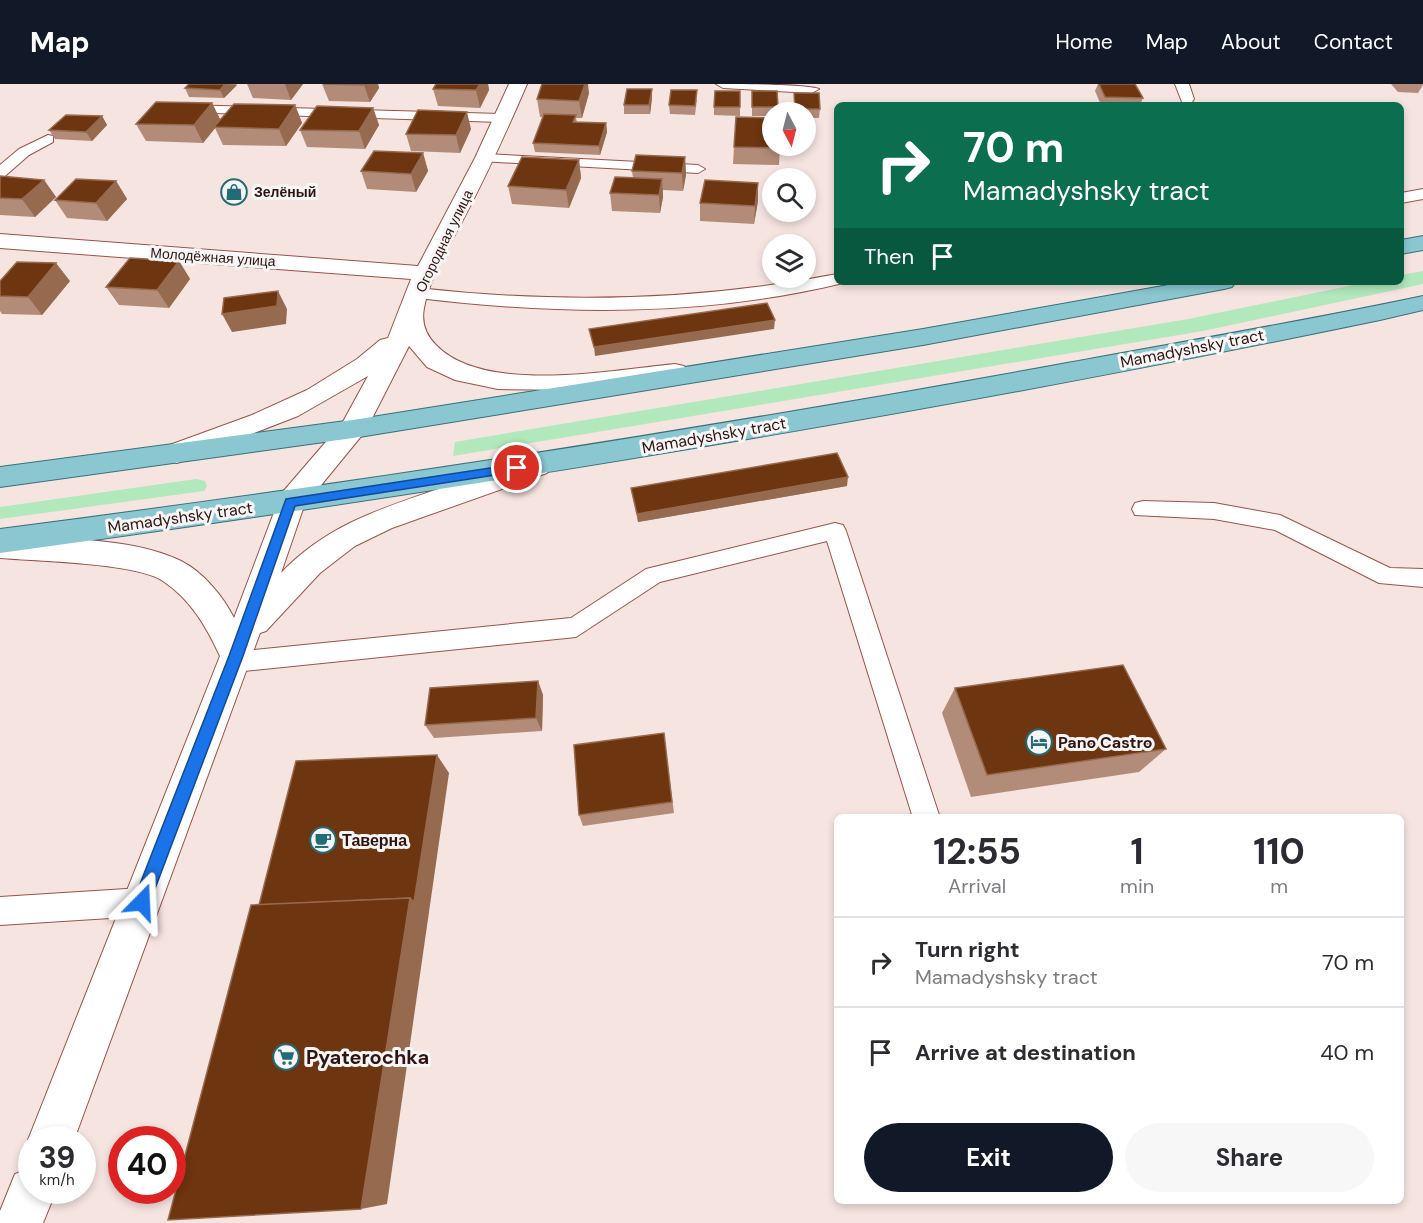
<!DOCTYPE html>
<meta charset="utf-8">
<style>
body{margin:0;font-family:"DM Sans",sans-serif;background:#f7f7f7;color:#2b2b33;height:100vh;display:flex;flex-direction:column;font-size:22px;white-space:nowrap}
*{box-sizing:border-box;margin:0}
p{font-size:20px;color:#7c7c81}
.icon{flex:none;width:33px;height:33px;fill:none;stroke:currentColor;stroke-width:2;stroke-linecap:round;stroke-linejoin:round}
.map{position:relative;flex:1;overflow:hidden}
.drawer{position:absolute;left:834px;top:730px;width:570px;height:390px;display:flex;flex-direction:column;background:#fff;border-radius:9px;box-shadow:0 3px 9px #0003}
.drawer>*{flex:none}
.guide{position:absolute;left:834px;top:18px;width:570px;height:183px;border-radius:9px;box-shadow:0 3px 9px #0003;background:#0b6e4f;color:#fff;overflow:hidden}
.needle{width:39px;rotate:173deg}
.buttons{position:absolute;left:762px;top:18px;display:grid;gap:12px}
.buttons a{display:grid;place-items:center;width:54px;height:54px;border-radius:50%;background:#fff;box-shadow:0 3px 9px #0003;font-size:30px}
.speed{position:absolute;left:18px;top:1042px;display:flex;gap:12px;font-size:30px;font-weight:700;text-align:center}
.speed>*{display:grid;place-content:center;width:78px;height:78px;border-radius:50%;background:#fff;box-shadow:0 3px 9px #0003;line-height:1}
.speed small{font-size:15px;font-weight:400}
.speed .limit{border:9px solid #d22;background:#fff;color:#111}
.pin{position:absolute;display:grid;place-items:center;width:51px;height:51px;color:#fff;margin:-26px;border:3px solid #fff;border-radius:50%;box-shadow:0 2px 6px #0007}
.me{position:absolute;width:66px;margin:-33px;rotate:21deg;stroke-linejoin:round;filter:drop-shadow(0 0 4px #0008)}
.turn{display:flex;align-items:center;gap:21px;height:126px;padding:0 30px;font-size:27px}
.turn .icon{width:78px;height:78px;stroke-width:2.5}
.turn b{display:block;font-size:42px;line-height:51px}
.then{display:flex;align-items:center;height:57px;padding:0 30px;background:#0003;gap:12px;font-size:22px}
.eta{display:flex;justify-content:space-evenly;align-items:center;height:102px;text-align:center}
.eta b{font-size:36px;font-weight:700;line-height:42px}
.primary-button{display:flex;gap:12px;margin-top:auto;padding:12px 30px}
.primary-button a{flex:1;height:69px;border-radius:36px;background:#111827;color:#fff;font-size:24px;font-weight:700;line-height:69px;text-align:center}
.primary-button a+a{background:#f7f7f7;color:#2b2b33}
ul{padding:0;list-style:none}
li{display:flex;align-items:center;gap:18px;height:90px;padding:0 30px;border-top:2px solid #e1e1e2}
li div{flex:1}
li b{display:block;font-size:22px}
li em{font-style:normal}
header{display:flex;align-items:center;gap:36px;box-sizing:border-box;height:84px;padding:0 30px;background:#111827;color:#fff}
header strong{font-size:28px}
nav{display:flex;gap:33px;margin-inline-start:auto;font-size:21px}
.map>svg:first-child{display:block}
.green{fill:#b2e9bc}
.lines{fill:none;stroke-linecap:round;stroke-linejoin:round}
.lane-casing{stroke:#9a5247;stroke-width:2}
.street-casing{stroke:#9a5247;stroke-width:2}
.secondary-casing{stroke:#9a5247;stroke-width:2}
.primary-casing{stroke:#387079;stroke-width:2}
.lane{fill:#fff;fill-rule:evenodd}
.street{fill:#fff;fill-rule:evenodd}
.secondary{fill:#fff;fill-rule:evenodd}
.primary{fill:#8ac7d0;fill-rule:evenodd}
.wall{fill:#b28c78}
.shaded-wall{fill:#966a4f}
.building{fill:#6d3510;stroke:#966a4f;stroke-width:1.5}
.route{fill:#1a73e8;stroke:#114b97;stroke-width:1.5}
.labels{text-anchor:middle;stroke-width:6;stroke-linejoin:round;paint-order:stroke}
.far-poi-label{font-size:14px;font-weight:bold;fill:#311410;stroke:#f6f6f6;text-anchor:start}
.far-street-label{font-size:14px;fill:#311410;stroke:#f6f6f6}
.street-label{font-size:16px;fill:#311410;stroke:#f6f6f6}
.poi-label{font-size:16px;font-weight:bold;fill:#311410;stroke:#f6f6f6;text-anchor:start}
.near-poi-label{font-size:20px;font-weight:bold;fill:#311410;stroke:#f6f6f6;text-anchor:start}
</style>
<header>
<strong>Map</strong>
<nav><a>Home</a><a>Map</a><a>About</a><a>Contact</a></nav>
</header>
<div class="map">
<svg width="1423" height="1139" viewBox="0 0 1423 1139">
<rect width="100%" height="100%" fill="#f6e4e1"/>
<g class="green">
<path d="M1423 187V200L1203 247 453 372 455 358 1188 235 1368 198H1401V191Z"/>
<path d="M196 395 205 397 207 402 204 407 0 435V423Z"/>
</g>
<g class="lines">
<g class="lane-casing">
<g id="lane">
<path d="M716 0C735 0 808 0 819 5L812 9 723 4Z"/>
<path d="M1175 0H1189L1194 15 1192 18H1182Z"/>
<path d="M185 21 501 30 508 34 501 38 180 28 178 25Z"/>
<path d="M48 51 53 52V58L29 71 5 92 0 93V81L19 65Z"/>
<path d="M485 70 698 81 705 85 698 89 480 77 478 74 480 71Z"/>
<path d="M1423 105V115L1401 119V109Z"/>
<path d="M837 190V198L843 199C704 233 559 231 418 214L409 209 418 204C559 220 697 217 837 190Z"/>
<path d="M1143 417 1214 419 1280 431 1390 484 1423 485V503L1379 499 1275 446 1214 435 1135 431 1132 425 1135 419Z"/>
<path d="M835 439 843 441 846 447 940 734H913L827 457 660 498 576 553 234 588 225 585 222 578 225 571 234 568 571 534 646 485Z"/>
<path d="M142 804 152 808 156 818 152 828 142 832 0 841V813Z"/>
</g>
</g>
<g class="street-casing">
<path id="street" d="M509 0H527C508 44 489 86 467 128 452 158 430 191 424 224 421 239 426 251 436 261 484 311 612 286 675 280L684 282 688 288 684 294 575 306 498 305 455 296 427 283 409 262 363 352 353 354 343 352 339 345 368 292 298 332 177 379 167 376 163 369 167 362 252 331 307 306 357 275 380 256 388 254 411 195 0 164V150L418 182 475 74Z"/>
</g>
<g class="secondary-casing">
<g id="secondary">
<path d="M353 336 363 338 367 345 304 422 281 489C327 441 380 425 441 404 473 393 505 382 537 372L547 375 551 382 547 389 392 444 355 462 320 489 266 547 260 549 74 1056H32V1064L28 1056 220 572C206 542 191 516 163 497 137 479 36 477 0 474V450C54 455 133 453 181 477 203 488 223 512 234 534L281 410 343 338Z"/>
<path d="M32 1084V1107H56L43 1139H0V1127L15 1090Z"/>
</g>
</g>
<g class="primary-casing">
<g id="primary">
<path d="M1423 152V166L1401 170V156Z"/>
<path d="M1185 198H1236L1232 203 1224 205 923 261 353 354 0 403V383L353 336 923 245Z"/>
<path d="M1423 212V226L1380 236C923 331 462 406 0 469V445C357 399 713 344 1067 279 1186 257 1305 237 1423 212Z"/>
</g>
</g>
<use href="#lane" class="lane"/>
<use href="#street" class="street"/>
<use href="#secondary" class="secondary"/>
<use href="#primary" class="primary"/>
</g>
<g class="wall">
<path d="M189 0H236L237 1 224 14 189 13 185 4Z"/>
<path d="M247 0H303L291 16 253 14Z"/>
<path d="M322 0H378L379 4 370 18 329 17Z"/>
<path d="M436 0H488L489 6 480 24 438 22 433 5Z"/>
<path d="M1098 0H1135L1143 14 1140 21H1101L1095 7Z"/>
<path d="M1391 0H1423V1L1418 9 1398 8Z"/>
<path d="M740 7V32L714 31V23Z"/>
<path d="M752 7 778 23V28H772V32H752Z"/>
<path d="M589 9 582 34H576L577 38 606 39 607 48 600 71 535 68 533 59 543 33H540L537 15Z"/>
<path d="M794 9 820 25 819 34H806V28H794Z"/>
<path d="M652 14 650 30H624V21Z"/>
<path d="M697 15 695 31 670 30 669 21Z"/>
<path d="M212 19 220 36 295 21 302 39 286 62 223 61 215 44 203 59 146 57 136 40Z"/>
<path d="M373 24 379 41 365 65 307 63 300 46Z"/>
<path d="M102 32 107 41 92 57 55 55 49 46Z"/>
<path d="M471 45 460 69 411 67 406 50Z"/>
<path d="M780 62 779 81 733 80 734 63Z"/>
<path d="M423 69 428 87 416 108 367 105 361 87Z"/>
<path d="M685 73 686 91 683 107 663 106V113L660 129 612 127 610 109 633 94 632 87Z"/>
<path d="M579 76 581 94 569 124 512 120 508 102Z"/>
<path d="M0 92 44 96 56 113 35 133 0 131Z"/>
<path d="M116 97 127 115 107 137 67 134 55 116Z"/>
<path d="M758 117 754 140 700 137V119Z"/>
<path d="M179 177 190 195 169 224 119 221 106 203Z"/>
<path d="M0 197H70L42 231 2 230 0 227Z"/>
<path d="M847 402 638 438 631 404Z"/>
<path d="M538 597 543 611 542 647 434 654 425 641Z"/>
<path d="M955 604 1166 665 1139 688 971 713 942 629Z"/>
<path d="M664 649 674 729 583 742 579 731Z"/>
</g>
<g class="shaded-wall">
<path d="M225 0 237 1 224 14 220 6Z"/>
<path d="M285 0H303L291 16Z"/>
<path d="M365 0H378L379 4 370 18 364 1Z"/>
<path d="M480 0H488L489 6 480 24 476 6Z"/>
<path d="M585 0H588L589 9 582 34 579 17Z"/>
<path d="M652 5V14L650 30 649 21Z"/>
<path d="M212 19 221 37 203 59 194 41Z"/>
<path d="M295 21 302 39 286 62 279 45Z"/>
<path d="M373 24 379 41 365 65 359 47Z"/>
<path d="M467 28 471 45 460 69 456 51Z"/>
<path d="M102 32 107 41 92 57 86 48Z"/>
<path d="M606 39 607 48 600 71 599 62Z"/>
<path d="M423 69 428 87 416 108 411 90Z"/>
<path d="M685 73 686 91 683 107 682 89Z"/>
<path d="M579 76 581 94 569 124 566 106Z"/>
<path d="M662 95 663 113 660 129 659 111Z"/>
<path d="M44 96 56 113 35 133 22 115Z"/>
<path d="M116 97 127 115 107 137 96 119Z"/>
<path d="M758 99V117L754 140 755 122Z"/>
<path d="M179 177 190 195 169 224 157 206Z"/>
<path d="M56 179 70 197 42 231 28 213Z"/>
<path d="M278 207 287 225 286 240 232 248 222 230Z"/>
<path d="M775 236 774 245 595 272 594 263Z"/>
<path d="M848 393 847 402 638 438 637 430Z"/>
<path d="M538 597 543 611 542 647 536 634Z"/>
<path d="M437 671 449 689 387 1120 361 1125 410 814Z"/>
</g>
<g class="building">
<path d="M189 0H225L220 6 185 4Z"/>
<path d="M324 0H365L364 1Z"/>
<path d="M436 0H480L476 6 433 5Z"/>
<path d="M542 0H585L579 17 537 15Z"/>
<path d="M1099 0H1135L1143 14 1105 13Z"/>
<path d="M627 5H652L649 21H624Z"/>
<path d="M671 6H697L695 22 669 21Z"/>
<path d="M715 7H740V23H714Z"/>
<path d="M752 7H777L778 23H752Z"/>
<path d="M794 9H819L820 25H795Z"/>
<path d="M156 18 212 19 194 41 136 40Z"/>
<path d="M234 20 295 21 279 45 214 43Z"/>
<path d="M317 22 373 24 359 47 300 46Z"/>
<path d="M418 26 467 28 456 51 406 50Z"/>
<path d="M544 30 576 31 573 38 606 39 599 62 533 59Z"/>
<path d="M66 31 102 32 86 48 49 46Z"/>
<path d="M736 33 772 34V62H780V64L734 63Z"/>
<path d="M374 67 423 69 411 90 361 87Z"/>
<path d="M636 71 685 73 682 89 632 87Z"/>
<path d="M522 73 579 76 566 106 508 102Z"/>
<path d="M0 92 44 96 22 115 0 114Z"/>
<path d="M615 93 662 95 659 111 610 109Z"/>
<path d="M76 95 116 97 96 119 55 116Z"/>
<path d="M705 96 758 99 755 122 700 119Z"/>
<path d="M130 174 179 177 157 206 106 203Z"/>
<path d="M17 178 56 179 28 213 0 212V197Z"/>
<path d="M278 207 277 222 222 230 224 214Z"/>
<path d="M767 219 775 236 594 263 589 245Z"/>
<path d="M837 369 848 393 637 430 631 404Z"/>
<path d="M1123 581 1166 665 987 691 955 604Z"/>
<path d="M538 597 536 634 425 641 430 604Z"/>
<path d="M664 649 672 718 579 731 574 661Z"/>
<path d="M437 671 414 818 410 814 259 821 296 677Z"/>
<path d="M410 814 361 1125 168 1136 251 821Z"/>
</g>
<path class="route" d="M517 380 523 384 521 387 295 422 243 572 150 818 147 824 142 826 136 824 133 818 229 572 286 415Z"/>
<defs>
<g id="shop-ring" transform="scale(1.35)"><circle r="9.5" fill="#f6f6f6" stroke="#226b77" stroke-width="1.5"/><path d="M-5-2.5h2.3a2.7 3.5 0 0 1 5.4 0H5L5.5 6h-11ZM-1.5-2.5h3a1.5 2.3 0 0 0-3 0Z" fill="#226b77"/></g>
<g id="hotel-ring" transform="scale(1.35)"><circle r="9.5" fill="#f6f6f6" stroke="#226b77" stroke-width="1.5"/><path d="M-6-4.5h1.5V1H6V5H4.5V3h-9V5H-6ZM-4 0a1.8 1.8 0 1 1 3.6 0ZM.5 0V-2.5h3Q6-2.5 6 0Z" fill="#226b77"/></g>
<g id="cafe-ring" transform="scale(1.35)"><circle r="9.5" fill="#f6f6f6" stroke="#226b77" stroke-width="1.5"/><path d="M-5.5-4.5H6V0H3Q3 3.5 0 3.5H-2.5Q-5.5 3.5-5.5 0ZM3-3.2v2h1.7v-2ZM-6 4.5H4V6H-6Z" fill="#226b77"/></g>
<g id="supermarket-ring" transform="scale(1.35)"><circle r="9.5" fill="#f6f6f6" stroke="#226b77" stroke-width="1.5"/><path d="M-6-5.5h2.5l.6 2H6L4.5 2H-2.5L-4.4-4H-6ZM-1.5 3.2a1.3 1.3 0 1 0 .1 0ZM3 3.2a1.3 1.3 0 1 0 .1 0Z" fill="#226b77"/></g>
</defs>
<g fill-rule="evenodd">
<use href="#shop-ring" x="234" y="108"/>
<use href="#hotel-ring" x="1039" y="658"/>
<use href="#cafe-ring" x="323" y="756"/>
<use href="#supermarket-ring" x="286" y="973"/>
</g>
<g class="labels">
<g class="far-poi-label">
<text x="254" y="113">Зелёный</text>
</g>
<g class="far-street-label">
<text transform="translate(444 157) rotate(-64)" y="5">Огородная улица</text>
<text transform="translate(213 173) rotate(4)" y="5">Молодёжная улица</text>
</g>
<g class="street-label">
<text transform="translate(1192 264) rotate(-11)" y="6">Mamadyshsky tract</text>
<text transform="translate(714 351) rotate(-10)" y="6">Mamadyshsky tract</text>
<text transform="translate(180 433) rotate(-8)" y="6">Mamadyshsky tract</text>
</g>
<g class="poi-label">
<text x="1058" y="664">Pano Castro</text>
<text x="342" y="762">Таверна</text>
</g>
<g class="near-poi-label">
<text x="306" y="980">Pyaterochka</text>
</g>
</g>
</svg>
<div class="buttons">
<a><svg class="needle" viewBox="-14 -14 28 28"><path d="M0-13l5 13h-10z" fill="#e53935"/><path d="M0 13l5-13h-10z" fill="#7c7c81"/></svg></a>
<a><svg class="icon" aria-label="search" viewBox="0 0 24 24"><circle cx="10" cy="10" r="6"/><path d="M15 15l6 6"/></svg></a>
<a><svg class="icon" aria-label="layers" viewBox="0 0 24 24"><path d="M12 4l9 5-9 5-9-5zM3 14l9 5 9-5"/></svg></a>
</div>
<div class="speed"><div>39<small>km/h</small></div><div class="limit">40</div></div>
<div class="pin" style="left:517px;top:384px;background:#d93025"><svg class="icon" aria-label="arrive" viewBox="0 0 24 24"><path d="M6 21V4h12l-3 4 3 4H6"/></svg></div>
<svg class="me" style="left:142px;top:818px" viewBox="-20 -20 40 40"><path d="M0-17L14 15 0 8-14 15z" fill="#1a73e8" stroke="#fff" stroke-width="4"/></svg>
<div class="guide">
<div class="turn"><svg class="icon" aria-label="right" viewBox="0 0 24 24"><path d="M7 20v-9h11M14 6l5 5-5 5"/></svg><div><b>70 m</b>Mamadyshsky tract</div></div>
<div class="then">Then<svg class="icon" aria-label="arrive" viewBox="0 0 24 24"><path d="M6 21V4h12l-3 4 3 4H6"/></svg></div>
</div>
<section class="drawer">
<div class="eta">
<div><b>12:55</b><p>Arrival</p></div>
<div><b>1</b><p>min</p></div>
<div><b>110</b><p>m</p></div>
</div>
<ul>
<li><svg class="icon" aria-label="right" viewBox="0 0 24 24"><path d="M7 20v-9h11M14 6l5 5-5 5"/></svg><div><b>Turn right</b><p>Mamadyshsky tract</p></div><em>70 m</em></li>
<li><svg class="icon" aria-label="arrive" viewBox="0 0 24 24"><path d="M6 21V4h12l-3 4 3 4H6"/></svg><div><b>Arrive at destination</b></div><em>40 m</em></li>
</ul>
<div class="primary-button"><a>Exit</a><a>Share</a></div>
</section>
</div>
